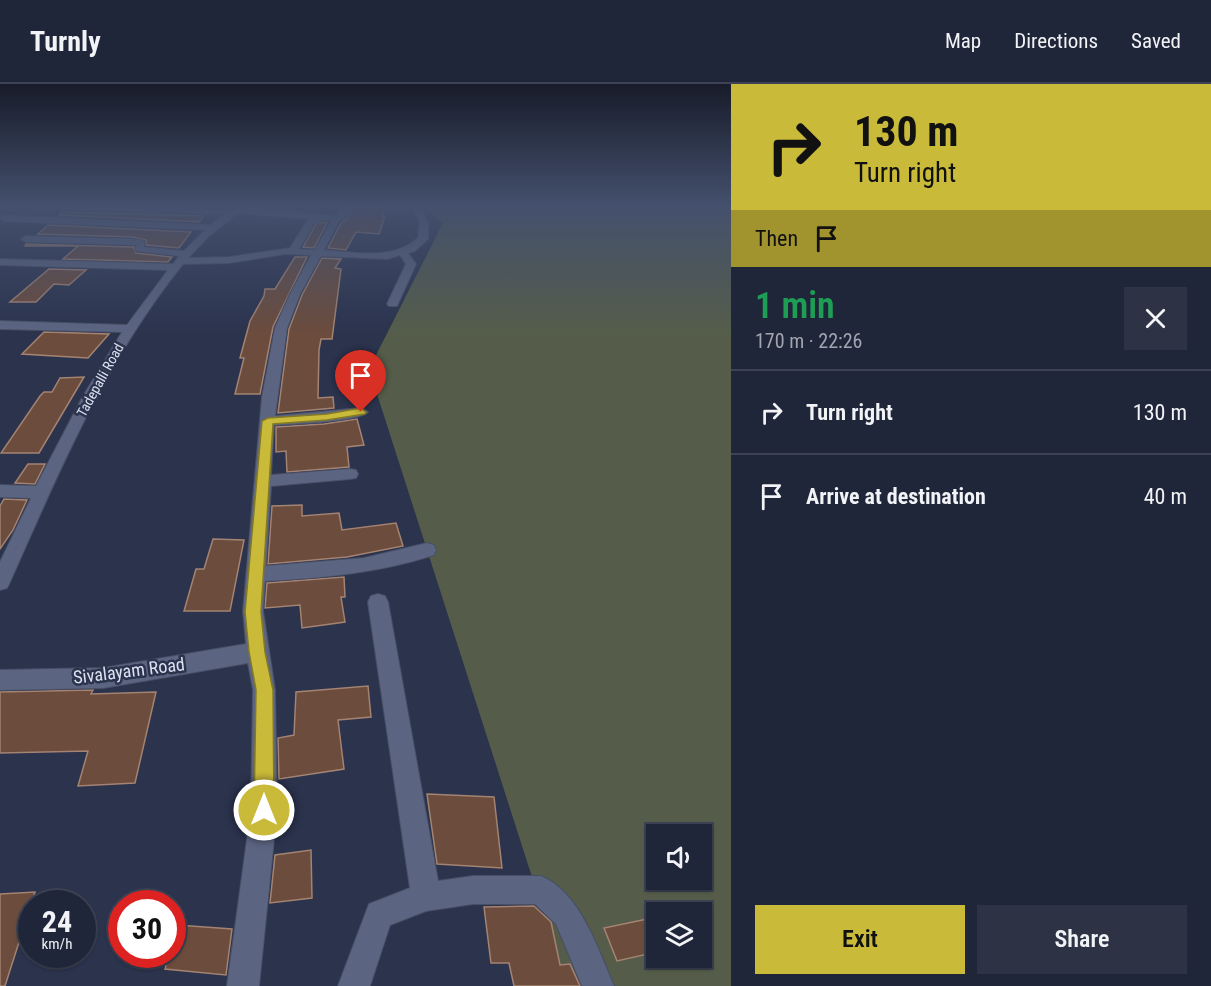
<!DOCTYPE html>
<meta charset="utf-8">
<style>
body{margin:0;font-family:"Roboto Condensed",sans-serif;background:#2d3245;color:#f1f3f6;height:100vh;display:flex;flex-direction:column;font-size:22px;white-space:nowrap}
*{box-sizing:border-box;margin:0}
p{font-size:20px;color:#a2a5af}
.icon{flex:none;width:33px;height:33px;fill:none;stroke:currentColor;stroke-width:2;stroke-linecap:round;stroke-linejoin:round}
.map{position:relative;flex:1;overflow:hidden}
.details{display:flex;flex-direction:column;background:#20263a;width:480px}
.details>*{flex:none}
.guide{background:#caba3a;color:#111;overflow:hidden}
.controls{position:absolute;left:646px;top:740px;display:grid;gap:12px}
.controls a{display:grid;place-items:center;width:66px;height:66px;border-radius:0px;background:#20263a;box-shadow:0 2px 4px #0004,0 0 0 2px #3d4354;font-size:30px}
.speed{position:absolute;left:18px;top:806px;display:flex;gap:12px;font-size:30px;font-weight:700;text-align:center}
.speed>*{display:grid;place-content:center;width:78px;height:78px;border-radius:50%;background:#20263a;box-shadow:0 2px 4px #0004,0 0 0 2px #3d4354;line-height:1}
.speed small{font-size:15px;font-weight:400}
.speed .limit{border:9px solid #d22;background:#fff;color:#111}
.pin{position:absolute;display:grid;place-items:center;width:51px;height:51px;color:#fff;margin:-62px -26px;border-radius:50% 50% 50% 0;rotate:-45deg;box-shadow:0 0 6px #0007}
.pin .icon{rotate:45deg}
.me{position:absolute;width:66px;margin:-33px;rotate:0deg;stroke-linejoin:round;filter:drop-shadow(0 0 4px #0008)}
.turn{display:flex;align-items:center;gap:21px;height:126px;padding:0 24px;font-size:27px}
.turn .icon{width:78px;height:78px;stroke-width:2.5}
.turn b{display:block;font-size:42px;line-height:51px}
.then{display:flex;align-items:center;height:57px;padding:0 24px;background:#0003;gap:12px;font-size:22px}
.round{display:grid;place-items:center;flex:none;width:63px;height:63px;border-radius:0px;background:#2d3245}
.headline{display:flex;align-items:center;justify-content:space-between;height:102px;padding:0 24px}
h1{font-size:36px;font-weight:600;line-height:45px;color:#1e9e55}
.cta{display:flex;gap:12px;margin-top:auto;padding:12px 24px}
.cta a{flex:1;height:69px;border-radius:0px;background:#caba3a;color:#111;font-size:24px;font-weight:600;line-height:69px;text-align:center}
.cta a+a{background:#2d3245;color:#f1f3f6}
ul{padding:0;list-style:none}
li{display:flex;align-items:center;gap:18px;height:84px;padding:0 24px;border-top:2px solid #3d4354}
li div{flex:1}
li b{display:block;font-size:22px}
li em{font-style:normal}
header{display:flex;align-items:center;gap:36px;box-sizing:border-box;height:84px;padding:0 30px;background:#20263a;border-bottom:2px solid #3d4354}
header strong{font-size:28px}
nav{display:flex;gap:33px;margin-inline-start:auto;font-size:21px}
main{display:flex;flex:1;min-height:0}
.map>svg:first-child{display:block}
.green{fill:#555d4a;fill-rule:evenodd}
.building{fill:#6b4c3d;stroke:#a48372;stroke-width:1.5}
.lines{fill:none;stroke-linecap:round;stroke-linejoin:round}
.minor-casing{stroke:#484e64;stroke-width:2}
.minor{fill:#5b6582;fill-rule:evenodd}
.route{fill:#caba3a;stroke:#837926;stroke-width:1.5}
.labels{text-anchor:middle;stroke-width:5;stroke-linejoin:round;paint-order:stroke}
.far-street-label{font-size:14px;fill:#dce2f3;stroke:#2b334d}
.near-street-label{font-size:18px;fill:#dce2f3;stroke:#2b334d}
</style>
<header>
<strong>Turnly</strong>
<nav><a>Map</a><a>Directions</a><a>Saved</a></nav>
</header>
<main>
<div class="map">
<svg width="731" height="902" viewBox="0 0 731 902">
<rect width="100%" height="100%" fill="#2b334d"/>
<path class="green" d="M425 123H731V902H567L369 285 443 139ZM657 750H702V795H657ZM657 828H702V873H657Z"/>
<g class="building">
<path d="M350 123H385L382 132H385L379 150 356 148 346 166 328 164 341 139 347 135Z"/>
<path d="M63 127 65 128 204 132 199 138 59 131Z"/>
<path d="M317 138 327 139 314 164 303 163Z"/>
<path d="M48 141 191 148 179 164 146 161V156L132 153 38 150Z"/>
<path d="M26 160 134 163 136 169 172 173 168 178 63 175 78 162H25Z"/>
<path d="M295 173H307L273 243 260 310H235L244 274H240L250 237 264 212 265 205H275Z"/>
<path d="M322 174 341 175 335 184 341 185 332 255H321L319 266 318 314 333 313 334 324 278 329 289 245 302 211Z"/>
<path d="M49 185 86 186 69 201 54 200 36 218H10Z"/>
<path d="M44 248 109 250 88 274 22 270Z"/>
<path d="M84 293 39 369H1L40 312 44 308H52L60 294Z"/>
<path d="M357 335 364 361 347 363 349 383 287 388 286 367 276 368V343L324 340Z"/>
<path d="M28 380H45L35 400 15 399Z"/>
<path d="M4 415 27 416 13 446 0 465V422Z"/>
<path d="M302 421V432L339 429 342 446 396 439 403 462 347 473 268 480 272 422Z"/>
<path d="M213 455 244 456 230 527H184L196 485H204Z"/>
<path d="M344 493 345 513H341L345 538 302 544 300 521 265 524 267 499Z"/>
<path d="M368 602 371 633 338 636 344 685 279 695 278 654 294 651 296 608Z"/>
<path d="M93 606 91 610 156 608 135 699 78 702 88 667 0 669V608Z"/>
<path d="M427 710 494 713 502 784 437 780Z"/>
<path d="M311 766 312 814 270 819 275 771Z"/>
<path d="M35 808 5 902H0V810Z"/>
<path d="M534 822 551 838 560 881 570 880 580 902H514L509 879H491L484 823Z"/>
<path d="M657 833V868L617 877 604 844Z"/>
<path d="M177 841 232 845 226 891 165 885 169 870H172V857Z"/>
</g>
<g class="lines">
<g class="minor-casing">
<g id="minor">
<path d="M62 123 231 126 236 123H245L336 132 340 123H348L345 134 339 137 324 166C355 168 393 177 418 154L420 139 413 123H421L428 139V155L415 167 408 169 416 180 397 222H389L387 220 406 180 400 171 387 175 321 172 300 210 287 244 275 332 361 324 368 328C358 338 292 340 274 341L271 391 350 385 356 386 358 390 356 394 350 395 271 402 266 482 364 474 427 459 434 461 436 466 434 471C378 489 323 494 265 497L263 527 275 606 277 726 259 902H227L251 726 253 606 248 579 103 604 0 606V586L103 584 246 560 243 527 262 313 275 244 290 210 311 171 285 170 229 179 183 180C106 275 59 388 10 498L7 504 0 506V478L31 414 0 413V401L36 402 82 314 122 248 0 245V237L127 241 168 186 0 181V175L173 180 179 172 136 167V161L26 158 21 155 26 152 132 155 144 157V163L184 167 205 146 4 137 0 134 4 131 211 141 224 130 65 126ZM238 129 308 135 290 164 229 173 188 174 208 153ZM316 136 331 137 315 166 299 165Z"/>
<path d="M378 510 385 512 388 518 438 797 473 792H541C580 808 598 865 614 902H582L556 840 535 820H473L426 827 390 841 370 902H338L369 820 410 804 368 518 371 512Z"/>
</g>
</g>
<use href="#minor" class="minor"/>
</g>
<linearGradient id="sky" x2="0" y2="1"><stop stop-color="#181c2a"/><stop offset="0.49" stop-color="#44506d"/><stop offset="1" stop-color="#44506d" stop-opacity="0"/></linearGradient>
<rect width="731" height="249" fill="url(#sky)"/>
<path class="route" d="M361 324 366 328 365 330 327 336 273 340 261 528 265 568 273 606 274 726 271 733 264 735 257 733 254 726 256 606 249 568 245 528 262 337 268 334 327 330Z"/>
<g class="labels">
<g class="far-street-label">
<text transform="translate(100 296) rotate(-61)" y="5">Tadepalli Road</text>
</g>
<g class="near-street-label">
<text transform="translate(129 587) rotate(-7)" y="6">Sivalayam Road</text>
</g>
</g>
</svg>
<div class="controls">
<a><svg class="icon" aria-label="sound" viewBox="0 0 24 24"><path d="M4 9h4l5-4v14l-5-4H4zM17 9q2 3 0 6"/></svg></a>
<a><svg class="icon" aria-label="layers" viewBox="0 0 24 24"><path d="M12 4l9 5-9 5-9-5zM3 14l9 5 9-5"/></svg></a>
</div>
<div class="speed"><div>24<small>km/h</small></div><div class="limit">30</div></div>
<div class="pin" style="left:361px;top:328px;background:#d93025"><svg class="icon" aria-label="arrive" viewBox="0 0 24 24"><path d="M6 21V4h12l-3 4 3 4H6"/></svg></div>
<svg class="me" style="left:264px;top:726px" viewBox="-20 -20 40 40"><circle r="17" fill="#caba3a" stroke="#fff" stroke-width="3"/><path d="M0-11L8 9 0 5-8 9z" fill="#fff"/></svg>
</div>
<section class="details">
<div class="guide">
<div class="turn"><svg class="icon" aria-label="right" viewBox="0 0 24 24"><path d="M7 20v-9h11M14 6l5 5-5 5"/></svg><div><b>130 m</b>Turn right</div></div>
<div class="then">Then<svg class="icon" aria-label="arrive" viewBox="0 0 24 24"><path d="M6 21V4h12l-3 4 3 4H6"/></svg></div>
</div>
<div class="headline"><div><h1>1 min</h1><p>170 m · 22:26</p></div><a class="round"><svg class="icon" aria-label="close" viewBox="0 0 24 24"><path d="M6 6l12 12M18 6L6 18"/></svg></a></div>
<ul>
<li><svg class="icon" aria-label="right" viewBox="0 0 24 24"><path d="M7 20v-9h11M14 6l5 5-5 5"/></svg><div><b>Turn right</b></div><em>130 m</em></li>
<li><svg class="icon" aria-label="arrive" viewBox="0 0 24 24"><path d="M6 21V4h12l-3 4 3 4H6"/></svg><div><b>Arrive at destination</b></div><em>40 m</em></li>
</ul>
<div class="cta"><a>Exit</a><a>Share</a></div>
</section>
</main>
